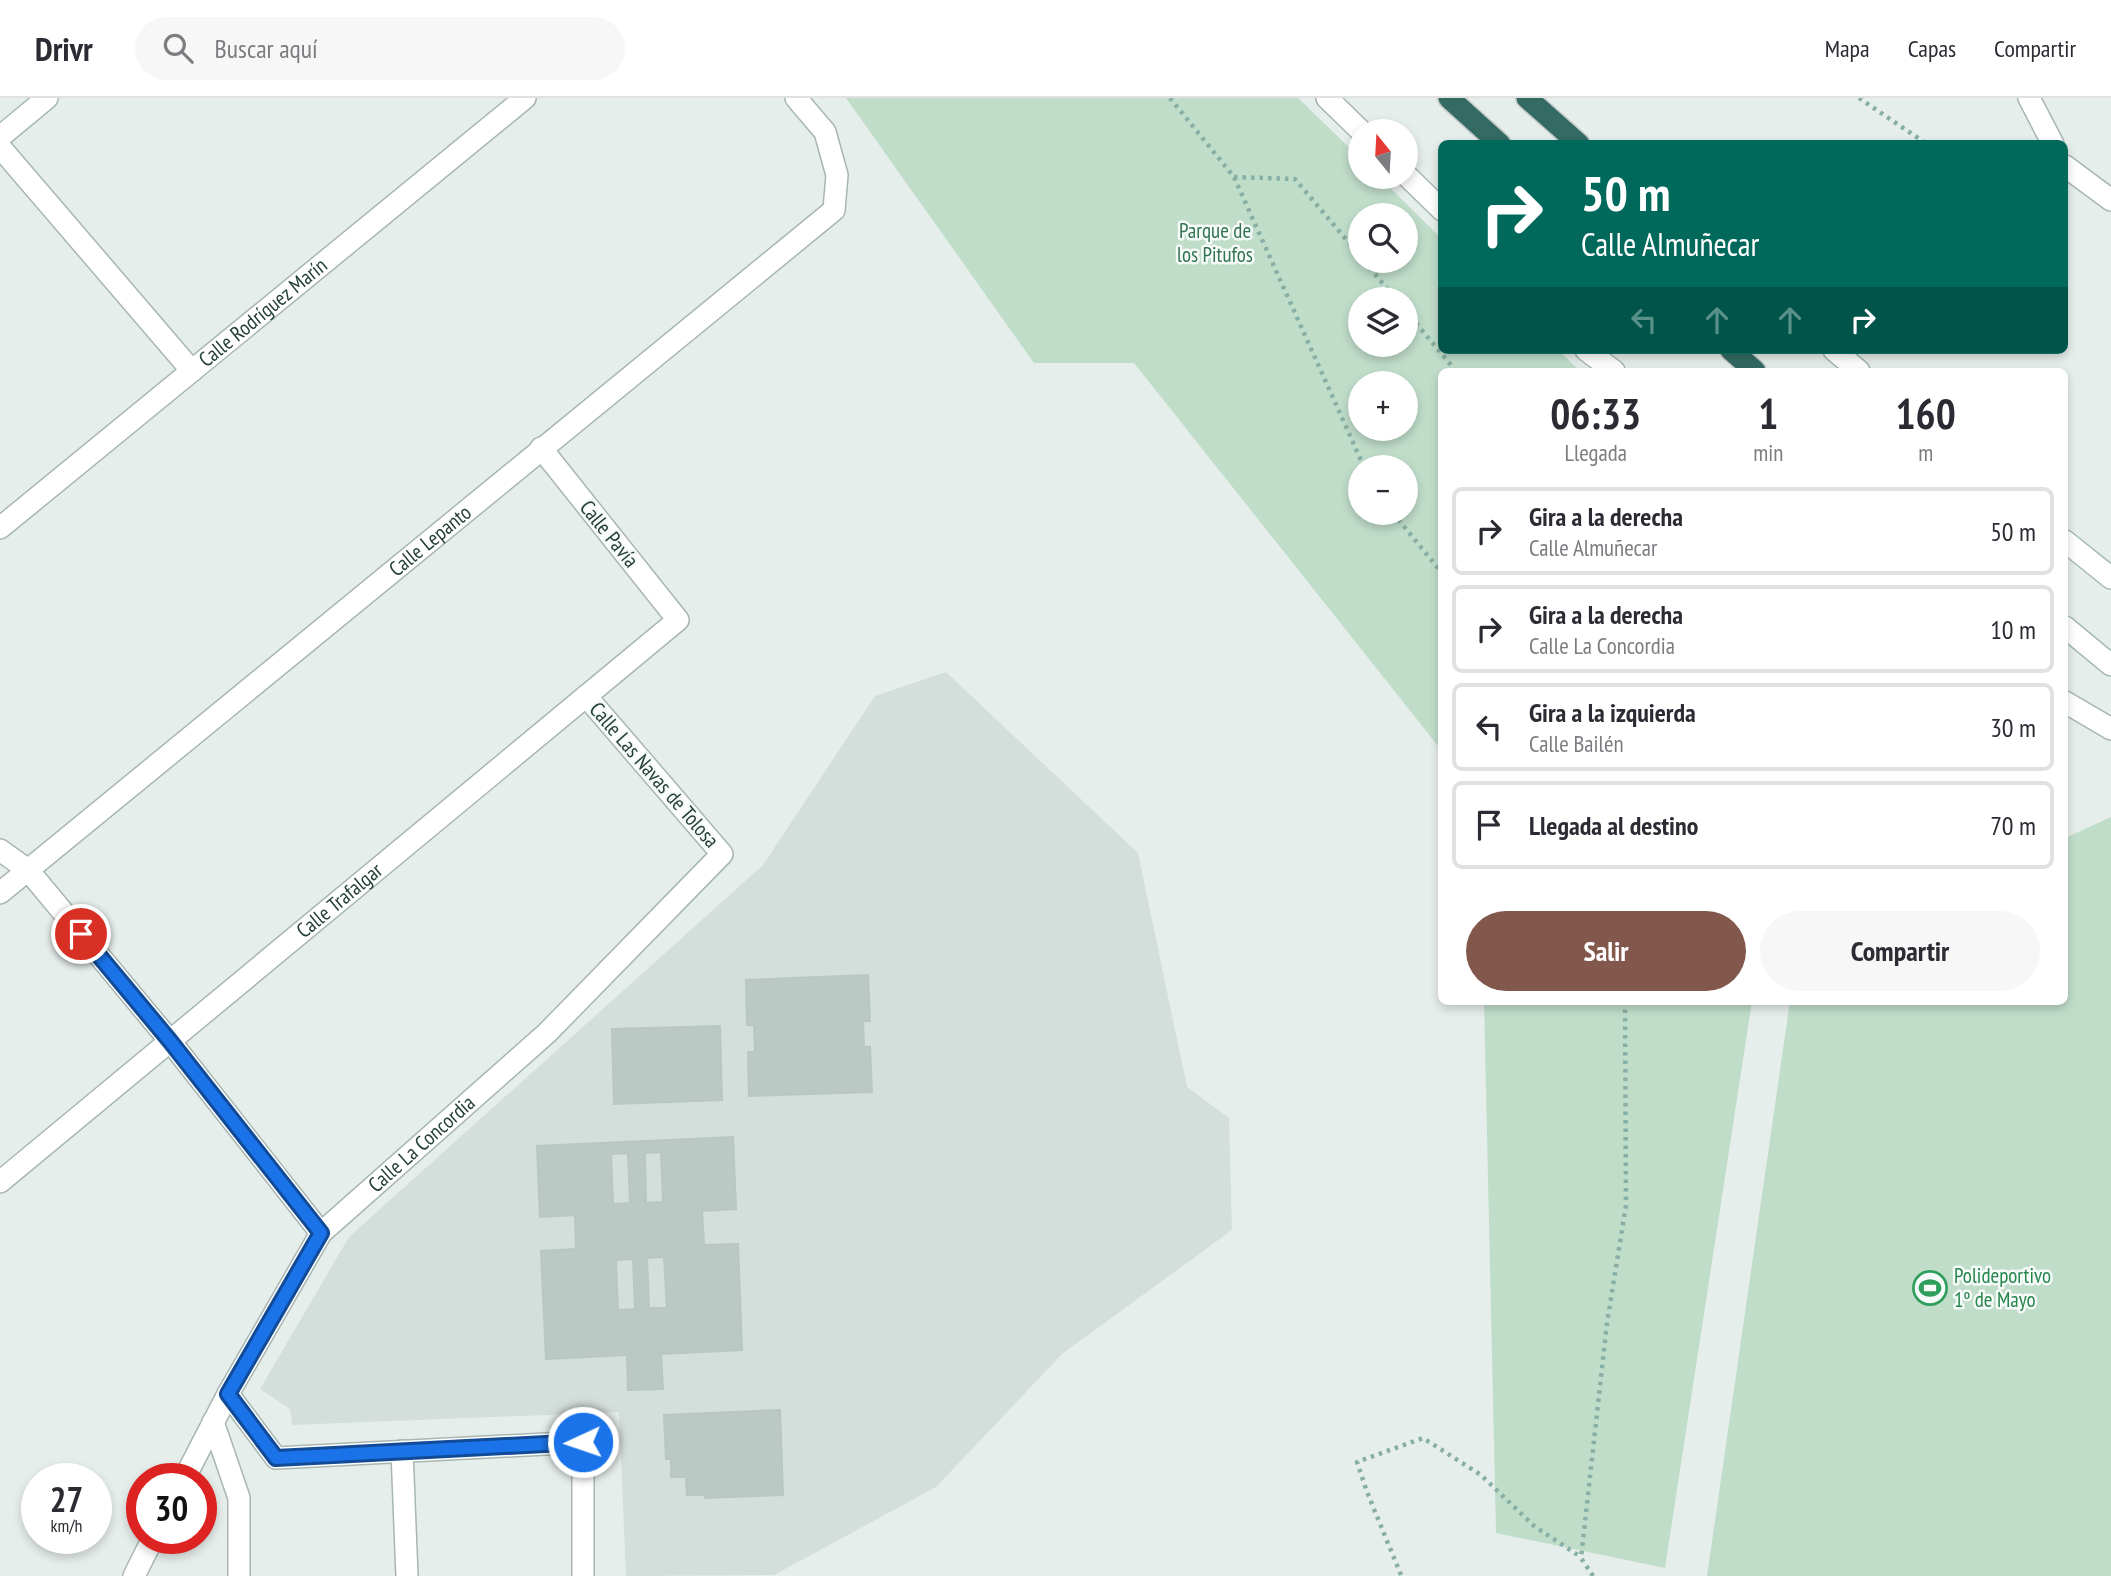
<!DOCTYPE html>
<html lang="es">
<meta charset="utf-8">
<style>
body{margin:0;font-family:"PT Sans Narrow",sans-serif;background:#f7f7f7;color:#2b2b33;height:100vh;display:flex;flex-direction:column;font-size:26px;white-space:nowrap}
*{box-sizing:border-box;margin:0}
p{font-size:23px;color:#7c7c81}
.icon{flex:none;width:38px;height:38px;fill:none;stroke:currentColor;stroke-width:2;stroke-linecap:round;stroke-linejoin:round}
.map{position:relative;flex:1;overflow:hidden}
.sheet{position:absolute;left:1438px;top:270px;width:630px;height:637px;display:flex;flex-direction:column;background:#fff;border-radius:10px;box-shadow:0 4px 10px #0003}
.sheet>*{flex:none}
.guide{position:absolute;left:1438px;top:42px;width:630px;height:214px;border-radius:10px;box-shadow:0 4px 10px #0003;background:#00695c;color:#fff;overflow:hidden}
.needle{width:46px;rotate:342deg}
.fabs{position:absolute;left:1348px;top:21px;display:grid;gap:14px}
.fabs a{display:grid;place-items:center;width:70px;height:70px;border-radius:50%;background:#fff;box-shadow:0 4px 10px #0003;font-size:35px}
.speed{position:absolute;left:21px;top:1365px;display:flex;gap:14px;font-size:35px;font-weight:700;text-align:center}
.speed>*{display:grid;place-content:center;width:91px;height:91px;border-radius:50%;background:#fff;box-shadow:0 4px 10px #0003;line-height:1}
.speed small{font-size:18px;font-weight:400}
.speed .limit{border:10px solid #d22;background:#fff;color:#111}
.pin{position:absolute;display:grid;place-items:center;width:60px;height:60px;color:#fff;margin:-30px;border:4px solid #fff;border-radius:50%;box-shadow:0 2px 7px #0007}
.me{position:absolute;width:77px;margin:-38px;rotate:267deg;stroke-linejoin:round;filter:drop-shadow(0 0 5px #0008)}
.turn{display:flex;align-items:center;gap:24px;height:147px;padding:0 28px;font-size:32px}
.turn .icon{width:91px;height:91px;stroke-width:2.5}
.turn b{display:block;font-size:49px;line-height:60px}
.lanes{display:flex;align-items:center;height:66px;padding:0 28px;background:#0003;justify-content:center;gap:35px;direction:ltr}
.lanes .off{opacity:.35}
.eta{display:flex;justify-content:space-evenly;align-items:center;height:119px;text-align:center}
.eta b{font-size:42px;font-weight:600;line-height:49px}
.button{display:flex;gap:14px;margin-top:auto;padding:14px 28px}
.button a{flex:1;height:80px;border-radius:42px;background:#81584b;color:#fff;font-size:28px;font-weight:600;line-height:80px;text-align:center}
.button a+a{background:#f7f7f7;color:#2b2b33}
ul{padding:0;list-style:none}
li{display:flex;align-items:center;gap:21px;height:88px;margin:0 14px 10px;padding:0 14px;border:4px solid #e1e1e2;border-radius:10px}
li div{flex:1}
li b{display:block;font-size:26px}
li em{font-style:normal}
header{display:flex;align-items:center;gap:42px;box-sizing:border-box;height:98px;padding:0 35px;background:#fff;border-bottom:2px solid #e1e1e2}
header strong{font-size:33px}
nav{display:flex;gap:38px;margin-inline-start:auto;font-size:24px}
.search{width:490px;height:63px;background:#f7f7f7;display:flex;align-items:center;gap:18px;box-sizing:border-box;padding:0 24px;border-radius:38px;color:#7c7c81;font-size:26px}
.map>svg:first-child{display:block}
.built{fill:#d4deda}
.green{fill:#c0ddca;fill-rule:evenodd}
.building{fill:#bbc9c4;stroke:#b8c7c2;stroke-width:2;fill-rule:evenodd}
.lines{fill:none;stroke-linecap:round;stroke-linejoin:round}
.street-casing{stroke:#a8b6b2;stroke-width:24}
.secondary-casing{stroke:#a5b9b3;stroke-width:24}
.highway-casing{stroke:#c2c9c8;stroke-width:24}
.path{stroke:#88afa5;stroke-width:4.5;stroke-dasharray:3.5 5;stroke-linecap:butt}
.street{stroke:#fff;stroke-width:21}
.secondary{stroke:#fff;stroke-width:21}
.highway{stroke:#336a62;stroke-width:21}
.route-casing{stroke:#114b97;stroke-width:18}
.route{stroke:#1a73e8;stroke-width:12}
.labels{text-anchor:middle;stroke-width:5;stroke-linejoin:round;paint-order:stroke}
.park-label{font-size:21px;fill:#32744f;stroke:#f6faf9}
.street-label{font-size:21px;fill:#253f3a;stroke:#f6faf9}
.leisure-label{font-size:21px;fill:#27864d;stroke:#f6faf9;text-anchor:start}
</style>
<header>
<strong>Drivr</strong>
<div class="search"><svg class="icon" aria-label="search" viewBox="0 0 24 24"><circle cx="10" cy="10" r="6"/><path d="M15 15l6 6"/></svg>Buscar aquí</div>
<nav><a>Mapa</a><a>Capas</a><a>Compartir</a></nav>
</header>
<div class="map">
<svg width="2111" height="1478" viewBox="0 0 2111 1478">
<rect width="100%" height="100%" fill="#e6eeeb"/>
<path class="built" d="M946 574 1138 755 1187 989 1229 1020 1232 1132 1062 1256 936 1389 774 1477 626 1478 619 1314 292 1327 290 1311 260 1291 349 1139 763 767 875 598Z"/>
<g class="green">
<path d="M846 0H1298L1360 60V79H1379L1442 141V252H1558L1580 273H1442V653L1134 265H1034ZM1360 117H1405V163H1360ZM1360 201H1405V247H1360ZM1360 285H1405V331H1360ZM1360 369H1405V415H1360Z"/>
<path d="M2111 719V1478H1707L1790 903H2065V740Z"/>
<path d="M1484 903H1752L1665 1470 1496 1435Z"/>
</g>
<g class="building">
<path d="M868 877 870 923H863L864 949H870L872 994 749 998 748 954H755L754 927H747L746 882Z"/>
<path d="M720 928 722 1002 614 1006 612 931Z"/>
<path d="M733 1039 736 1111 702 1113 704 1147 738 1146 742 1252 661 1256 663 1291 628 1292 627 1257 546 1261 541 1153 576 1151 575 1117 540 1119 537 1048ZM661 1054 663 1104 646 1105 645 1055ZM628 1055 630 1105 613 1106 611 1056ZM664 1159 667 1210H649L647 1160ZM633 1161 635 1211 618 1212 616 1162Z"/>
<path d="M780 1312 783 1397 705 1400V1397H687L686 1379H671V1361H666L664 1317Z"/>
</g>
<g class="lines">
<g class="street-casing">
<g id="street">
<path d="M1327 0 1361 33"/>
<path d="M2029 0 2053 46"/>
<path d="M0 49 192 273"/>
<path d="M2065 68 2111 102"/>
<path d="M1405 76 1442 112"/>
<path d="M1586 252 1614 273"/>
<path id="s1" d="M0 430 525 0"/>
<path d="M2065 604 2111 631"/>
<path d="M0 752 28 772 170 943 321 1135"/>
<path id="s2" d="M0 795 834 112 837 77 825 34 796 0"/>
<path id="s3" d="M0 1084 678 522 541 350"/>
<path d="M228 1296 276 1360 583 1344V1478"/>
<path d="M213 1324 239 1400V1478"/>
<path d="M402 1353 407 1478"/>
<path id="s4" d="M184 1381 228 1296 321 1135 547 935 722 756 586 598"/>
<path d="M134 1478 153 1440"/>
</g>
</g>
<g class="secondary-casing">
<g id="secondary">
<path d="M0 39 47 0"/>
<path d="M1834 252 1859 273"/>
<path d="M2065 443 2111 480"/>
<path d="M2065 529 2111 567"/>
</g>
</g>
<g class="highway-casing">
<g id="highway">
<path d="M1449 0 1500 46"/>
<path d="M1527 0 1579 46"/>
<path d="M1731 252 1755 273"/>
</g>
</g>
<g class="path">
<path d="M1170 0 1234 79 1364 369"/>
<path d="M1859 0 1927 46"/>
<path d="M1234 79 1295 81 1360 158"/>
<path d="M1364 163 1396 201"/>
<path d="M1405 212 1456 273"/>
<path d="M1393 415 1442 475"/>
<path d="M1401 1477 1367 1394 1357 1364 1423 1340 1481 1377 1534 1428 1581 1459"/>
<path d="M1593 1478 1581 1460 1607 1225 1626 1107 1625 903"/>
</g>
<use href="#street" class="street"/>
<use href="#secondary" class="secondary"/>
<use href="#highway" class="highway"/>
</g>
<g class="lines">
<g class="route-casing">
<path id="route" d="M81 836 170 943 321 1135 228 1296 276 1360 583 1344"/>
</g>
<use href="#route" class="route"/>
</g>
<defs>
<g id="stadium-ring" transform="scale(1.75)"><circle r="9.5" fill="#f6faf9" stroke="#2e9e5b" stroke-width="1.5"/><path d="M0-5a6.5 5 0 1 0 0 10a6.5 5 0 1 0 0-10ZM-3.5-1.8h7v3.6h-7Z" fill="#2e9e5b"/></g>
</defs>
<g fill-rule="evenodd">
<use href="#stadium-ring" x="1930" y="1190"/>
</g>
<g class="labels">
<g class="park-label">
<text x="1215" y="140">Parque de<tspan x="1215" dy="24">los Pitufos</tspan></text>
</g>
<g class="street-label">
<text dy="7" stroke="none"><textPath href="#s1" startOffset="340">Calle Rodríguez Marín</textPath></text>
<text transform="translate(609 436) rotate(51)" y="7">Calle Pavía</text>
<text dy="7" stroke="none"><textPath href="#s2" startOffset="556">Calle Lepanto</textPath></text>
<text transform="translate(654 677) rotate(49)" y="7">Calle Las Navas de Tolosa</text>
<text dy="7" stroke="none"><textPath href="#s3" startOffset="441">Calle Trafalgar</textPath></text>
<text dy="7" stroke="none"><textPath href="#s4" startOffset="416">Calle La Concordia</textPath></text>
</g>
<g class="leisure-label">
<text x="1954" y="1185">Polideportivo<tspan x="1954" dy="24">1º de Mayo</tspan></text>
</g>
</g>
</svg>
<div class="fabs">
<a><svg class="needle" viewBox="-14 -14 28 28"><path d="M0-13l5 13h-10z" fill="#e53935"/><path d="M0 13l5-13h-10z" fill="#7c7c81"/></svg></a>
<a><svg class="icon" aria-label="search" viewBox="0 0 24 24"><circle cx="10" cy="10" r="6"/><path d="M15 15l6 6"/></svg></a>
<a><svg class="icon" aria-label="layers" viewBox="0 0 24 24"><path d="M12 4l9 5-9 5-9-5zM3 14l9 5 9-5"/></svg></a>
<a>+</a>
<a>−</a>
</div>
<div class="speed"><div>27<small>km/h</small></div><div class="limit">30</div></div>
<div class="pin" style="left:81px;top:836px;background:#d93025"><svg class="icon" aria-label="arrive" viewBox="0 0 24 24"><path d="M6 21V4h12l-3 4 3 4H6"/></svg></div>
<svg class="me" style="left:583px;top:1344px" viewBox="-20 -20 40 40"><circle r="17" fill="#1a73e8" stroke="#fff" stroke-width="3"/><path d="M0-11L8 9 0 5-8 9z" fill="#fff"/></svg>
<div class="guide">
<div class="turn"><svg class="icon" aria-label="right" viewBox="0 0 24 24"><path d="M7 20v-9h11M14 6l5 5-5 5"/></svg><div><b>50 m</b>Calle Almuñecar</div></div>
<div class="lanes"><svg class="icon off" aria-label="left" viewBox="0 0 24 24"><path d="M17 20v-9H6M10 6l-5 5 5 5"/></svg><svg class="icon off" aria-label="ahead" viewBox="0 0 24 24"><path d="M12 20V5M6 11l6-6 6 6"/></svg><svg class="icon off" aria-label="ahead" viewBox="0 0 24 24"><path d="M12 20V5M6 11l6-6 6 6"/></svg><svg class="icon" aria-label="right" viewBox="0 0 24 24"><path d="M7 20v-9h11M14 6l5 5-5 5"/></svg></div>
</div>
<section class="sheet">
<div class="eta">
<div><b>06:33</b><p>Llegada</p></div>
<div><b>1</b><p>min</p></div>
<div><b>160</b><p>m</p></div>
</div>
<ul>
<li><svg class="icon" aria-label="right" viewBox="0 0 24 24"><path d="M7 20v-9h11M14 6l5 5-5 5"/></svg><div><b>Gira a la derecha</b><p>Calle Almuñecar</p></div><em>50 m</em></li>
<li><svg class="icon" aria-label="right" viewBox="0 0 24 24"><path d="M7 20v-9h11M14 6l5 5-5 5"/></svg><div><b>Gira a la derecha</b><p>Calle La Concordia</p></div><em>10 m</em></li>
<li><svg class="icon" aria-label="left" viewBox="0 0 24 24"><path d="M17 20v-9H6M10 6l-5 5 5 5"/></svg><div><b>Gira a la izquierda</b><p>Calle Bailén</p></div><em>30 m</em></li>
<li><svg class="icon" aria-label="arrive" viewBox="0 0 24 24"><path d="M6 21V4h12l-3 4 3 4H6"/></svg><div><b>Llegada al destino</b></div><em>70 m</em></li>
</ul>
<div class="button"><a>Salir</a><a>Compartir</a></div>
</section>
</div>
